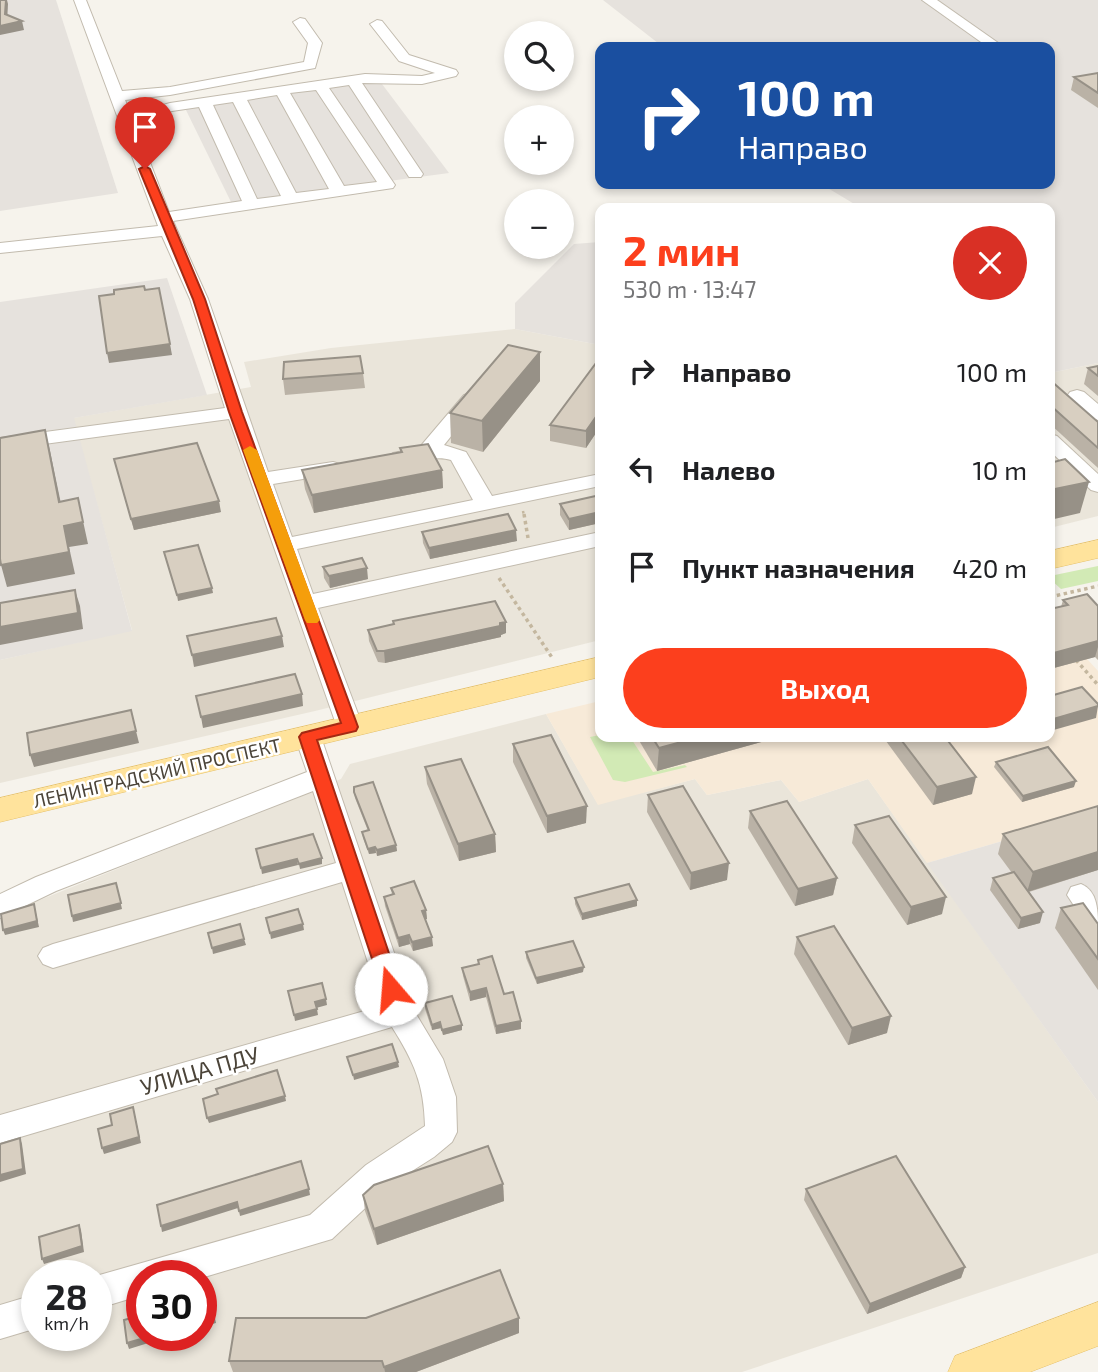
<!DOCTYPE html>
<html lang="ru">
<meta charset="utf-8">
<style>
body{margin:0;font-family:"Exo 2",sans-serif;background:#f6f6f6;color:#202124;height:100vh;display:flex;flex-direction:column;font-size:26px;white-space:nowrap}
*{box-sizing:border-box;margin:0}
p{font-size:23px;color:#757577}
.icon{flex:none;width:38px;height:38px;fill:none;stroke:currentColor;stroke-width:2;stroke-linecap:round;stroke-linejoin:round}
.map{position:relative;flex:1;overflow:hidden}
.panel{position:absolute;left:595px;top:203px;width:460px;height:539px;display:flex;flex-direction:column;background:#fff;border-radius:14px;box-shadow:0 4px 10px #0003}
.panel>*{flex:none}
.guide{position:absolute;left:595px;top:42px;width:460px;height:147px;border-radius:14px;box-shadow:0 4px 10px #0003;background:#1a4fa0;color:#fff;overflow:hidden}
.tools{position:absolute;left:504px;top:21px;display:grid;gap:14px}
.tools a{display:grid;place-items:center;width:70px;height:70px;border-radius:50%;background:#fff;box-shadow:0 4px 10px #0003;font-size:35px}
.speed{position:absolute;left:21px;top:1260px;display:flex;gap:14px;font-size:35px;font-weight:700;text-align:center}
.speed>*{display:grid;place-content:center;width:91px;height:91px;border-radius:50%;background:#fff;box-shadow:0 4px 10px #0003;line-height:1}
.speed small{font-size:18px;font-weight:400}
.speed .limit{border:10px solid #d22;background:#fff;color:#111}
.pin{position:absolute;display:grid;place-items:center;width:60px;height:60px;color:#fff;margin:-72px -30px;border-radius:50% 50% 50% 0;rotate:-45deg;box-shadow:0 0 7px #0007}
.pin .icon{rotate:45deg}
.me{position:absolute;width:77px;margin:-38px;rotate:342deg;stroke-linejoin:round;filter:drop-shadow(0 0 5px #0008)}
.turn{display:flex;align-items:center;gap:24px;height:147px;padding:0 28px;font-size:32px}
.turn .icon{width:91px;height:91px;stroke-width:2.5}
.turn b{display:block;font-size:49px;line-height:60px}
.round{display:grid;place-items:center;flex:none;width:74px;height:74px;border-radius:37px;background:#f6f6f6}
.summary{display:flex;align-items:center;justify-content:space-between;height:119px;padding:0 28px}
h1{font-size:42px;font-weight:700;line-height:52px;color:#fc3f1d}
.cta{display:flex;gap:14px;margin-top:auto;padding:14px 28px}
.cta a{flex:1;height:80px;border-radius:42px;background:#fc3f1d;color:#fff;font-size:28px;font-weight:700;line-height:80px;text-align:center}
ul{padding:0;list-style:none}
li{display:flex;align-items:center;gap:21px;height:98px;padding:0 28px}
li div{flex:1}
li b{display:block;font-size:26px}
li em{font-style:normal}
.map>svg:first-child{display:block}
.residential{fill:#eae5da;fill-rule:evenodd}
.commercial{fill:#f7ead8}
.industrial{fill:#e6e2dd}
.green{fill:#d2eab5}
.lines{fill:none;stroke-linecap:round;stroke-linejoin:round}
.minor-casing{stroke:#c2bbae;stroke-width:2}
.major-casing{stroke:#e6c16a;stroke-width:1}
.path-far1{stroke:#c4b79f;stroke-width:2.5;stroke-dasharray:2.5 2.5;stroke-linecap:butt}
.path{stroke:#c4b79f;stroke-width:3.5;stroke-dasharray:3.5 3.5;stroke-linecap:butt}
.minor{fill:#fff;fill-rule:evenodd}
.major{fill:#ffe39c;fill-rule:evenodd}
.wall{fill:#bab2a6}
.shaded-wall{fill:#979187}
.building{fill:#d8cfc1;stroke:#979187;stroke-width:2}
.route{fill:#fc3f1d;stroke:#a42913;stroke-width:2}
.slow{fill:#f59e0b}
.labels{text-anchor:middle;stroke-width:5;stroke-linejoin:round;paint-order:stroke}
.street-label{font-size:19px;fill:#4b4439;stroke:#fff}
.near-street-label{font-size:23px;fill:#4b4439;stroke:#fff}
</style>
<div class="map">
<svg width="1098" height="1372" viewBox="0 0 1098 1372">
<rect width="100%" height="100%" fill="#f6f3ec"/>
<g class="residential">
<path d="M515 329 600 345V640L315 711 0 783V660L132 630 73 418 251 387 244 362 331 348Z"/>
<path d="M1098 363V516L1050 528V373Z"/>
<path d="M546 714 598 804 695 779 707 795 781 780 799 802 868 779 1098 1102V1253L742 1372H0V916L341 779 350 764ZM37 1276H96V1335H37ZM142 1276H201V1335H142Z"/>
</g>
<path class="commercial" d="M1050 618 1098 671V813L927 863 868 779 799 802 781 780 707 795 695 779 598 805 546 714 600 701V737H1050Z"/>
<g class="industrial">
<path d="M0 0H56L118 193 0 211Z"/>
<path d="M603 0H1098V363L1050 373V208H861L821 184H1050V47H663Z"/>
<path d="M379 80 449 173 231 202 184 106Z"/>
<path d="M600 242V345L515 329V303L574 244Z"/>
<path d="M167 278 207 395 74 418 132 631 0 660V302Z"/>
<path d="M1098 813V1102L927 863Z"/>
</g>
<g class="green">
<path d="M1098 566V581L1061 589 1050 579V576Z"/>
<path d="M600 735V737H630L653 772 685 765 687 767 625 782 613 780 590 737Z"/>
</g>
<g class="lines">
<g class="minor-casing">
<g id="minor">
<path d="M74 0H86L122 91 170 87 304 62 308 43 293 22 300 18 305 19 322 43 315 68 170 95 125 100 131 114 170 103 365 74 422 76 435 73 399 61 370 24 377 20 382 21 409 55 456 70 458 73 456 76 422 84 362 83 423 174 421 177H409L349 85 329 88 395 185 393 188 173 221 208 299 268 472 333 462 340 464 343 468 340 472 333 474 273 484 292 537 473 500 451 460C432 454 412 466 393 461L390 457 393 453 419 448 464 395 471 393 481 399 444 445 466 452 492 496 600 474V486L297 549 313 594 600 532V546L318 608 363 727 359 733 350 736 341 733 337 727 229 419 0 450V438L225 408 190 299 162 236 0 253V243L158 226ZM316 90 377 182 344 186 290 93ZM277 95 329 189 296 193 247 100ZM233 102 281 196 257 199 213 105ZM199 107 242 201 169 212 135 123 172 111Z"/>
<path d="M922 0H937L1004 47H988Z"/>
<path d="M1077 390 1084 392 1098 404V420C1086 417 1074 406 1067 396L1070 392Z"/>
<path d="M1050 434 1057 436 1098 474V492L1091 490 1050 451Z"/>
<path d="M308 728 317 731 321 737 413 1009 443 1059 456 1097 457 1132 452 1142 434 1157 390 1185 332 1239 201 1278V1276H142V1295L96 1309V1276L310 1215 366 1165 425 1126C424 1084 414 1062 392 1027L0 1143V1115L382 1006 342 882 53 968 43 964 38 956 43 948 53 944 336 863 313 791 56 891 0 918V894L36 877 307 772 295 737 299 731Z"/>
<path d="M1081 884C1098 891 1098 911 1098 930L1088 927 1067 895 1071 887Z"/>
<path d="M37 1294V1328L0 1339V1305Z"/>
</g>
</g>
<g class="major-casing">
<g id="major">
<path d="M1098 540V558L1050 569V551Z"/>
<path d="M600 657V677L0 822V798Z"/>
<path d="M1098 1302V1346L1030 1372H948L955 1356Z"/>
</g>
</g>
<path class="path-far1" d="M523 511 524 516"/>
<g class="path">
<path d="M524 514 528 538"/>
<path d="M499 578 553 659"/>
<path d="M1050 597 1098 586"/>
<path d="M1076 660 1098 685"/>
</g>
<use href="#minor" class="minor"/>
<use href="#major" class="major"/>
</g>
<g class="wall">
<path d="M1098 73V108L1071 90 1074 77Z"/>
<path d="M540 352V381L483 452 451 443 450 413Z"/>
<path d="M600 360V427L586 448 550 441V425Z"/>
<path d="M1098 366V396L1084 384 1088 368Z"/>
<path d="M363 373 365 388 285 395 283 379Z"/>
<path d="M1050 380 1098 422V468L1050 424Z"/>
<path d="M400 448 442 470 443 488 314 513 305 489 302 470 400 452Z"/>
<path d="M114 459 221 512 134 530Z"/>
<path d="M600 495V523L569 530 560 515V504Z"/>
<path d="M422 532 517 541 430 559 423 543Z"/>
<path d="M323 567 368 579 330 588 324 578Z"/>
<path d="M1063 600 1098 606V660L1095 657 1050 669V609L1061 607Z"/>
<path d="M393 621 506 633 501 635V637L385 663 378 662 369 641 368 630 393 624Z"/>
<path d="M637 737H779L657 771Z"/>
<path d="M883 737H945L972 794 933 805Z"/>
<path d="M513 744 586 823 547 833 513 762Z"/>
<path d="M996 762 1074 787 1022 802 994 767Z"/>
<path d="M425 767 495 834 496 852 459 861 427 784Z"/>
<path d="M354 792 396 845 397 851 377 856 376 853 369 854 363 838 362 832 368 831 355 798Z"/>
<path d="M648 795 727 880 690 890 647 812Z"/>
<path d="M1098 806V870L1029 892 1040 923 1018 929 990 890 993 878 1012 873 998 854 1003 834Z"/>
<path d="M750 811 837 878 833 895 795 906 748 828Z"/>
<path d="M855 825 942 914 907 925 852 843Z"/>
<path d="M391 888 426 910 427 919H425L433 946 413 951 410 944 399 947 385 906 384 897 392 895Z"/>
<path d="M575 898 637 906 582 920 575 904Z"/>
<path d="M1061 908 1098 924V990L1055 928Z"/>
<path d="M797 937 887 1033 848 1045 794 954Z"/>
<path d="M526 952 583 972 537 984 526 958Z"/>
<path d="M478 960 504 994 521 1021V1029L496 1034 486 997 470 1001 463 976 462 968 478 964Z"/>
<path d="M425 1003 462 1030 443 1035 441 1028 432 1030 425 1009Z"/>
<path d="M503 1184 504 1201 377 1245 365 1211 363 1195Z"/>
<path d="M806 1189 965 1267 961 1278 867 1314 804 1200Z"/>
<path d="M519 1333 416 1372H233L229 1361Z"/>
</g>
<g class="shaded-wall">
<path d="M6 0H7L8 4 7 23 5 14Z"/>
<path d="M22 21 24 30 0 35V26Z"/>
<path d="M170 344 172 355 109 363 107 353Z"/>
<path d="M540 352V381L483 452 482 421Z"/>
<path d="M600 411V427L586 448V431Z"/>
<path d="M45 430 50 451 65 523 59 502Z"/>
<path d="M442 470 443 488 314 513 312 495Z"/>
<path d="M1089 482 1080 513 1050 520V490Z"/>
<path d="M78 498 88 544 69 547 75 574 7 587 1 565 64 526Z"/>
<path d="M219 501 221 512 134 530 131 519Z"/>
<path d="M600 512V523L569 530V519Z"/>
<path d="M516 530 517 541 430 559 429 548Z"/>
<path d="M367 568 368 579 330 588 329 576Z"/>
<path d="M212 588 213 593 178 601 177 595Z"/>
<path d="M75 590 80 606 83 629 0 645V627Z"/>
<path d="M506 622V633L501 635V637L385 663 384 651Z"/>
<path d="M282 636 284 647 194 667 192 655Z"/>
<path d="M1098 641V647L1095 657 1050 669V654Z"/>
<path d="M302 694 303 706 203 728 201 717Z"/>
<path d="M1098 706 1096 718 1050 731V720Z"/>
<path d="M136 731 139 743 34 767 30 755Z"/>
<path d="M700 737H779L657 771 659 748Z"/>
<path d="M976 777 972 794 933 805 937 787Z"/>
<path d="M1076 781 1074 787 1022 802 1023 796Z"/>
<path d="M587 806 586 823 547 833V816Z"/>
<path d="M495 834 496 852 459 861 458 844Z"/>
<path d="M396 845 397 851 377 856V850Z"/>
<path d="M375 847 376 853 369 854 368 849Z"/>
<path d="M1098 852V870L1027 892 1033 872Z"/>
<path d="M322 858V864L300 869 299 864Z"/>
<path d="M297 859 298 865 262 874 261 868Z"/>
<path d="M729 863 727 880 690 890 691 873Z"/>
<path d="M837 878 833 895 795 906 798 889Z"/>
<path d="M116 883 122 909 73 922 72 916Z"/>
<path d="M946 897 942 914 907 925 911 907Z"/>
<path d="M637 900V906L582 920V914Z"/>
<path d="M34 904 39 927 5 935 3 930Z"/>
<path d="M426 910 427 919 423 920 422 911Z"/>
<path d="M1043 912 1040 923 1018 929 1021 918Z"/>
<path d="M303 924 304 930 271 939 270 933Z"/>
<path d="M409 935 410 944 399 947 398 938Z"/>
<path d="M432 937 433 946 413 951 412 942Z"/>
<path d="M244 939 246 945 213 954 212 948Z"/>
<path d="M584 967 583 972 537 984 536 978Z"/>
<path d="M486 988V997L470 1001V992Z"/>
<path d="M326 999 327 1005 316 1008 315 1002Z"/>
<path d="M317 1009 318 1015 295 1021 294 1015Z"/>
<path d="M891 1016 887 1033 848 1045 852 1028Z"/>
<path d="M521 1021V1029L496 1034V1026Z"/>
<path d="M440 1022 441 1028 432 1030V1025Z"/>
<path d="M462 1025V1030L443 1035 442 1030Z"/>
<path d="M398 1062 399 1067 354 1080 353 1075Z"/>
<path d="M285 1096 286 1101 209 1123 207 1118Z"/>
<path d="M133 1107 141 1143 104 1154 102 1148Z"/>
<path d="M20 1138 22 1144 26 1174 0 1182V1175Z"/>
<path d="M503 1184 504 1201 377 1245 374 1229Z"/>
<path d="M309 1189 310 1195 240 1216 239 1211Z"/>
<path d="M237 1202 238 1208 162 1232 161 1226Z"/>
<path d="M79 1225 81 1230 84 1252 44 1264 42 1259Z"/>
<path d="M965 1267 961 1278 867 1314 870 1304Z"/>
<path d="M210 1295 216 1323 201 1327V1321Z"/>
<path d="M519 1318V1333L416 1372H385L384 1367Z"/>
<path d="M155 1335H174L129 1349 127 1343Z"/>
</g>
<g class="building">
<path d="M0 0H6L5 14 22 21 0 26Z"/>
<path d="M1098 73V93L1074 77Z"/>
<path d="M144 286 145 290 159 288 170 344 107 353 99 296 114 294V290Z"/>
<path d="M508 345 540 352 482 421 450 413Z"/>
<path d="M360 356 363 373 283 379 284 362Z"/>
<path d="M599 359 600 360V411L586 431 550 425Z"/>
<path d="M1098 366V376L1088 368Z"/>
<path d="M1050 380 1098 422V448L1050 405Z"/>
<path d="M45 430 59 502 78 498 83 522 64 526 69 552 1 565 0 559V438Z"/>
<path d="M197 443 219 501 131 519 114 459Z"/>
<path d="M428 444 442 470 312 495 302 470 402 452 400 448Z"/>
<path d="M1065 459 1089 482 1050 490V463Z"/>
<path d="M600 495V512L569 519 560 504Z"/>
<path d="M508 514 516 530 429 548 422 532Z"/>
<path d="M198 545 212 588 177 595 164 552Z"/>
<path d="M362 558 367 568 329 576 323 567Z"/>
<path d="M75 590 78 613 0 627V603Z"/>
<path d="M1087 594 1098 606V641L1050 654V609L1068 605 1063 600Z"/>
<path d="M495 601 506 622 500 623V626L384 651H377L368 630 394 624 393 621Z"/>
<path d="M276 618 282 636 192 655 187 636Z"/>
<path d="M295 674 302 694 201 717 196 696Z"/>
<path d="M1082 687 1098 704V706L1050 720V696Z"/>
<path d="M131 710 136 731 30 755 27 733Z"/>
<path d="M551 735 587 806 547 816 513 744Z"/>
<path d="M652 737H700L659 748Z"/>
<path d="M899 737H945L976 777 937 787Z"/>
<path d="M1048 747 1076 781 1023 796 996 762Z"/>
<path d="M461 759 495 834 458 844 425 767Z"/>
<path d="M373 782 396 845 377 850 375 847 368 849 362 832 369 830 354 792V787Z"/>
<path d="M683 786 729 863 691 873 648 795Z"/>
<path d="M787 801 837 878 798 889 750 811Z"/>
<path d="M1098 806V852L1033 872 1003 834Z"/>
<path d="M889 816 946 897 911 907 855 825Z"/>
<path d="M313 834 322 858 299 864 297 859 261 868 256 849Z"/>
<path d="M1014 872 1043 912 1021 918 993 878Z"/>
<path d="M414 881 426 910 422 911 432 937 412 942 409 935 398 938 384 897 394 894 391 888Z"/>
<path d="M116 883 121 903 72 916 68 895Z"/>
<path d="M629 884 637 900 582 914 575 898Z"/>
<path d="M1083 903 1098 924V959L1061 908Z"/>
<path d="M34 904 37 921 3 930 1 914Z"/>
<path d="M298 909 303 924 270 933 266 918Z"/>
<path d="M240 924 244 939 212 948 208 933Z"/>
<path d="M834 926 891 1016 852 1028 797 937Z"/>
<path d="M573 941 584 967 536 978 526 952Z"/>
<path d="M492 956 504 994 513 992 521 1021 496 1026 486 988 470 992 462 968 479 964 478 960Z"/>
<path d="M322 983 326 999 315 1002 317 1009 294 1015 288 991Z"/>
<path d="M452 996 462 1025 442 1030 440 1022 432 1025 425 1003Z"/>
<path d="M392 1044 398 1062 353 1075 347 1057Z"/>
<path d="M277 1070 285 1096 207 1118 203 1099 218 1094 216 1089Z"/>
<path d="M133 1107 139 1137 102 1148 98 1129 112 1125 110 1114Z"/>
<path d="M20 1138 23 1169 0 1175V1144Z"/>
<path d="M488 1146 503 1184 374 1229 363 1195 374 1185Z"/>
<path d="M896 1156 965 1267 870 1304 806 1189Z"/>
<path d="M301 1161 309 1189 239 1211 237 1202 161 1226 157 1205Z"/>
<path d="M79 1225 82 1246 42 1259 39 1237Z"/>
<path d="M500 1270 519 1318 384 1367 382 1361H229L236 1318H366Z"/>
<path d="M210 1295 214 1318 201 1321V1297Z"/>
<path d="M142 1315V1335H155L127 1343 124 1320Z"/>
</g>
<path class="route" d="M145 166 150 169 205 299 242 412 358 727 356 731 317 740 401 989 398 995 391 997 385 995 382 989 299 737 302 733 341 723 229 412 193 299 139 169Z"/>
<path class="slow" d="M250 446 257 450 320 620 317 623H307L305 620 243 450Z"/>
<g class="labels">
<g class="street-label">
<text transform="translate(157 773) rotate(-13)" y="7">ЛЕНИНГРАДСКИЙ ПРОСПЕКТ</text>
</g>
<g class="near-street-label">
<text transform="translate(200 1071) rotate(-16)" y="8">УЛИЦА ПДУ</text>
</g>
</g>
</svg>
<div class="tools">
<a><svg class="icon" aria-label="search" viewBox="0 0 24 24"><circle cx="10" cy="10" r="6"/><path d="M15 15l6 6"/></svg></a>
<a>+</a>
<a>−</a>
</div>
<div class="speed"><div>28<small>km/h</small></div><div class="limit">30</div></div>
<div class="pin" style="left:145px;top:169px;background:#d93025"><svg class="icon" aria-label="arrive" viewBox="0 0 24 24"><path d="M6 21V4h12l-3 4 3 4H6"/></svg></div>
<svg class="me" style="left:391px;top:989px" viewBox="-20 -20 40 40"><circle r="19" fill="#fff"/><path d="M0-13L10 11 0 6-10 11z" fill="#fc3f1d"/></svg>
<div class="guide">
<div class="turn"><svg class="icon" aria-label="right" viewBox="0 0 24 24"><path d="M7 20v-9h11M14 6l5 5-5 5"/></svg><div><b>100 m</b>Направо</div></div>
</div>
<section class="panel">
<div class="summary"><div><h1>2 мин</h1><p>530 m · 13:47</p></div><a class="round" style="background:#d93025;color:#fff"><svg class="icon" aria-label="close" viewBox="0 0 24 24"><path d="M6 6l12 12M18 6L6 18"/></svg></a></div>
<ul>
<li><svg class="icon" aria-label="right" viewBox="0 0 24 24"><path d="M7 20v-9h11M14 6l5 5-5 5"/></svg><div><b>Направо</b></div><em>100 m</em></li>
<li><svg class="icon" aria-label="left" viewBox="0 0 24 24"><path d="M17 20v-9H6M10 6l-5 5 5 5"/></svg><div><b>Налево</b></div><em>10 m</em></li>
<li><svg class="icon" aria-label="arrive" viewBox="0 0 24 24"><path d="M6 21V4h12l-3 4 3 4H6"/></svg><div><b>Пункт назначения</b></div><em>420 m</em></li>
</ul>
<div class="cta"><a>Выход</a></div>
</section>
</div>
